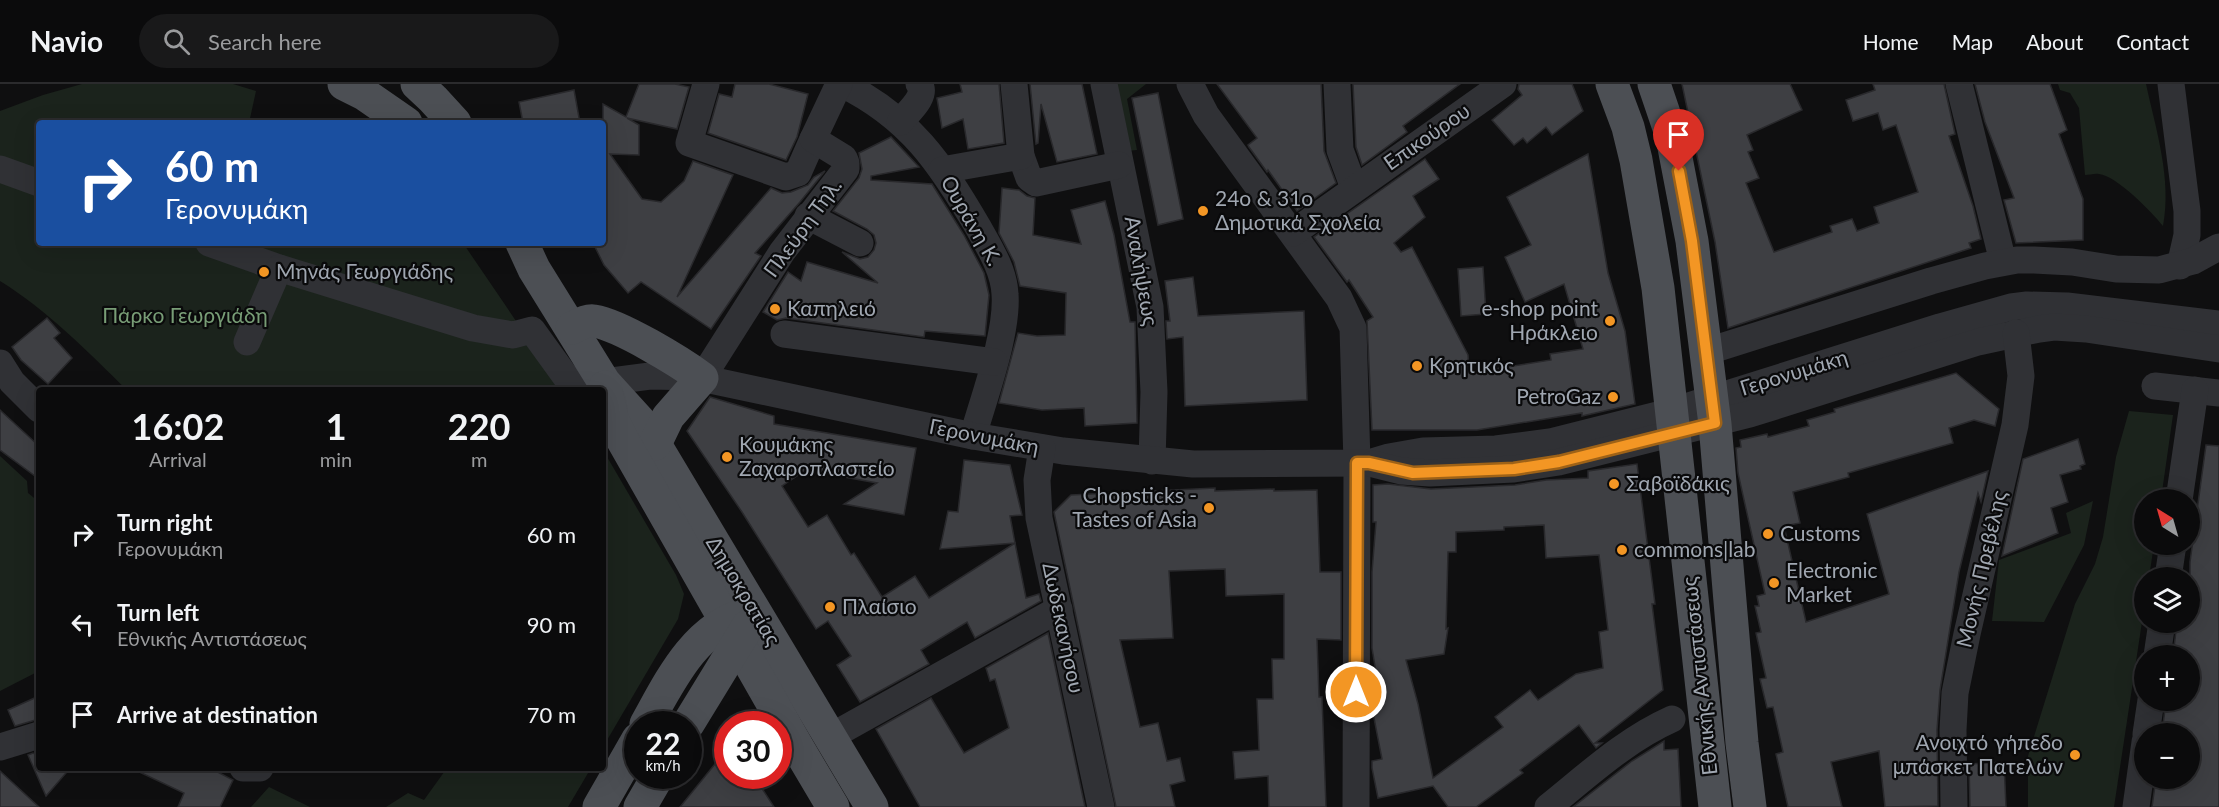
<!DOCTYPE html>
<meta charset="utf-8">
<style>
body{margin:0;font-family:Lato,sans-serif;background:#19191a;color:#f1f3f6;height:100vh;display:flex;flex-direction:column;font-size:22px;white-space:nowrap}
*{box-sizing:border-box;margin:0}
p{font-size:20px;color:#9a9b9d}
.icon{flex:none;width:33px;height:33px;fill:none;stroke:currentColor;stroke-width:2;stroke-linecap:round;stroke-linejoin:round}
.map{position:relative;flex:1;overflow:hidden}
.sheet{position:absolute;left:36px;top:303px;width:570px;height:384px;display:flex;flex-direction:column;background:#0b0b0c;border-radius:6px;box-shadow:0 6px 24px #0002,0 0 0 2px #2b2b2d}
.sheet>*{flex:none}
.hud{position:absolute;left:36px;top:36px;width:570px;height:126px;border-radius:6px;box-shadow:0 6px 24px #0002,0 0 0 2px #2b2b2d;background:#1a4fa0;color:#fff;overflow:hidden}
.needle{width:39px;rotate:323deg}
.buttons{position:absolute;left:2134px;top:405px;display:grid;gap:12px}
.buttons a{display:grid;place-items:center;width:66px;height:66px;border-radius:50%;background:#0b0b0c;box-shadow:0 6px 24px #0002,0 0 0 2px #2b2b2d;font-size:30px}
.speed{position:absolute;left:624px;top:627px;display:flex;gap:12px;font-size:30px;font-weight:700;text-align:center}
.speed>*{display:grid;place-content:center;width:78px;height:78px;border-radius:50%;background:#0b0b0c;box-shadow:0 6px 24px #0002,0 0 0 2px #2b2b2d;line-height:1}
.speed small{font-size:15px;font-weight:400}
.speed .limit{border:9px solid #d22;background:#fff;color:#111}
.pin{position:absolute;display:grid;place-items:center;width:51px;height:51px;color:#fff;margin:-62px -26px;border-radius:50% 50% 50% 0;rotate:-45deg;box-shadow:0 0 6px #0007}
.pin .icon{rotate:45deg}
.me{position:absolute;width:66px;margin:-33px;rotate:0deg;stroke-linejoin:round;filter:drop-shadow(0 0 4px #0008)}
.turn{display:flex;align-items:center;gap:21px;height:126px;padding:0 30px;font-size:27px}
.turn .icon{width:78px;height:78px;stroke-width:2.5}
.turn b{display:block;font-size:42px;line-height:51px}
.eta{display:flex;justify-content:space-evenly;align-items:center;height:102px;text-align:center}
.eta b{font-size:36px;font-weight:700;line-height:42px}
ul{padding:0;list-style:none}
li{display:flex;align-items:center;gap:18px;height:90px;padding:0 30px}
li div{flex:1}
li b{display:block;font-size:22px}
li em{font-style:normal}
header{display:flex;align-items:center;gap:36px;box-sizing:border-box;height:84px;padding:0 30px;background:#0b0b0c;border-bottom:2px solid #2b2b2d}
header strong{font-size:28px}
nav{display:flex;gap:33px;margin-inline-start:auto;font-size:21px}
.search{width:420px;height:54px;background:#19191a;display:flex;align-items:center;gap:15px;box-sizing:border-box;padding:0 21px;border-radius:33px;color:#9a9b9d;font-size:22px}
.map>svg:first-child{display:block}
.green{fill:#1b231c}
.building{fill:#3e3f43;stroke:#29292c;stroke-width:1.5;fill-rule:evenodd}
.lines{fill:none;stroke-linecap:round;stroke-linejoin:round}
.minor{stroke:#303135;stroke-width:27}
.major{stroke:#4c4f54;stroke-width:33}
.route-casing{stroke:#9e6217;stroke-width:15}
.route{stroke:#f39624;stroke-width:10}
.poi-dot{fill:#f39624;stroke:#0a0a0b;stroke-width:2}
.labels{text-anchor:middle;stroke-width:4.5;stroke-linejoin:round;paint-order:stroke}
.street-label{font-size:21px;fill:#a0a7b1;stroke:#0a0a0b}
.poi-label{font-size:21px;fill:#a0a7b1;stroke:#0a0a0b;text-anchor:start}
.park-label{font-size:21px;fill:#789d76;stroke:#0a0a0b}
</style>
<header>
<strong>Navio</strong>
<div class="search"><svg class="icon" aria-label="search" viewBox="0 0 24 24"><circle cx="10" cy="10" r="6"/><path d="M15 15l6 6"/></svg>Search here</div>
<nav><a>Home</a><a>Map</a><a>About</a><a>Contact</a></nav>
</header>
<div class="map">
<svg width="2219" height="723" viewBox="0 0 2219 723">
<rect width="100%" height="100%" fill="#0f0f10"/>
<g class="green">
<path d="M82 0H233L256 7 249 39H39V159H463L563 306H127C87 267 47 226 0 197V27L43 11Z"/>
<path d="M1113 0H1146L1127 15 1137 66 1127 67Z"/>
<path d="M2058 0H2146C2156 46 2172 95 2163 142 2152 128 2117 92 2099 90 2095 89 2089 91 2085 91L2079 24 2070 9 2060 6Z"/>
<path d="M2129 327 2173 331 2161 415 2145 416V460L2154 461 2149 493 2145 494V518L2114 723H2028V672L2075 520 2095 480 2103 453 2116 373Z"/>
<path d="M603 366 676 491 684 510 678 535 603 663Z"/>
<path d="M0 372 27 397 28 409 39 418V587L0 607Z"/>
<path d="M2093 417 2084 461 2044 538 1992 537 1999 476 2071 449 2066 429Z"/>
<path d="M447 684H591L568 723H386L408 709 424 716Z"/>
<path d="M269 703 310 723H251Z"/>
</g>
<g class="building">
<path d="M639 0H675L689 3 677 45 627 34 639 41V71L610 70 642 115 661 118 684 97 693 77 733 91 677 213 771 104 782 109 791 108 808 101 814 93 825 87 800 118 755 169 761 172 711 245 641 198 628 209 604 181 593 159H603V20L626 33Z"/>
<path d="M735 0H769L808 10 797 53 786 76 708 49 719 10 732 13Z"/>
<path d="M960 0H999L1004 59 968 65 963 35 942 44 937 14 962 8Z"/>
<path d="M1030 0H1082L1097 70 1057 78 1041 20 1038 59 1036 60Z"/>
<path d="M1217 0H1321L1324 67 1336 99 1297 127 1268 86 1267 88 1249 63 1248 61 1257 54Z"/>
<path d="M1353 0H1460L1403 42 1407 48 1362 81 1356 63Z"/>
<path d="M1519 0H1572L1583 27 1552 51 1546 43 1527 59 1523 54 1514 61 1492 36 1522 11 1518 5Z"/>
<path d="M1682 0H1790L1802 26 1747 51 1753 66 1748 68 1759 94 1746 99 1774 168 1832 148 1830 142 1852 135 1857 147 1879 139 1874 123 1918 108 1896 41 1883 46 1878 29 1853 37 1846 16 1875 6 1873 0H1944L1955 50 1949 52 1973 122 1981 155 1969 159 1971 164 1728 244 1715 158Z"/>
<path d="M1975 0H2050L2067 46 2059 50 2083 115V156L2016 159 2004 116 2014 114 1985 38Z"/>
<path d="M574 6 580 39H523L519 18Z"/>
<path d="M1158 9 1183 135 1158 141 1132 14Z"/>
<path d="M891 53 919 83 871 92V96L932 100 964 151 984 189 989 211 985 252 925 247 924 253 786 234 777 236 763 228 788 188 801 197 807 178 878 199 842 168 860 175 868 173 874 166 876 159 874 151 867 145 833 127 859 94 862 85 859 69Z"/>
<path d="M1588 70 1608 189 1625 247 1635 320 1582 332V329L1477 346H1372L1367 237 1373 233 1349 196 1347 198 1314 153 1425 75 1439 95 1413 112 1425 133 1394 159 1401 168 1412 163 1468 271 1469 289 1551 276 1550 270 1583 265 1564 200 1525 218 1505 173 1531 161 1507 113Z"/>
<path d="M1002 104 1019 106 1027 112 1035 114 1033 151 1081 160 1071 126 1105 117 1114 151 1130 238H1135L1137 339 1085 342 1084 324 1042 326 999 319 1018 249 1037 252 1065 251 1066 209 1020 202 1014 178 999 149Z"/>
<path d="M1483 183 1486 230 1461 232 1458 185Z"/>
<path d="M1193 193 1198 232 1304 227 1307 316 1185 322 1183 253 1167 255 1166 237H1170L1165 197Z"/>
<path d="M47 234 60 249 54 254 72 274 48 300 21 276 12 263Z"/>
<path d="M1956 289 1999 325 1995 342 1974 336 1949 344 1953 359 1848 389 1849 393 1793 408 1800 439 1784 442 1806 538 1889 510 1867 430 1988 387 1981 418 1978 409 1959 488 1940 606 1937 646 1938 722 1885 723 1879 667 1831 678 1842 723H1788L1776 670 1783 668 1773 623 1767 624 1760 595 1766 594 1756 549 1761 548 1755 522H1759L1757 512 1765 510 1738 389 1736 364 1741 363 1740 356 1767 350 1768 353 1809 342 1807 336 1835 328 1834 325Z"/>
<path d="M710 313 774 332V340L916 364 904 431 844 420 877 399 806 386 782 402 808 443 827 431 851 471 854 469 882 513 915 492 929 514 1015 459 1026 514 1039 510 1041 517 975 554 967 538 921 566 929 580 860 618 837 581 851 572 828 537 816 545 742 428 687 347Z"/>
<path d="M0 326 39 362V395L0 366Z"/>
<path d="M2078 355 2085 380 2080 382 2081 385 2060 391 2068 418 2051 424 2058 449 2002 472 2023 375Z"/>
<path d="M2206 361 2219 362V723H2152L2156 694H2190V650H2162L2166 616H2190V572H2173L2177 538H2190V478Z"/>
<path d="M964 376 1010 381 1022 431 1010 432 1015 459 940 465 948 427 958 428Z"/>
<path d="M1637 380 1655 520H1652L1663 606 1595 659H1602L1596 664 1579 641 1520 686 1523 689 1476 723H1448L1433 702 1378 714 1372 684V677L1382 675 1372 624V603L1378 601 1372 564V488L1376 438H1373V401L1388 400 1431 405 1515 401 1546 396 1588 394V387ZM1544 441 1546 474 1599 471 1608 546 1599 548 1603 584 1576 590 1538 616 1530 606 1495 633 1503 643 1433 694 1418 620 1406 576 1444 570 1448 544 1446 545 1448 468H1456V448L1504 446V443Z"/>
<path d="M1215 404V407L1274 405V407L1317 406 1320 488H1341V556L1317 555 1319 613H1322L1326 723H1269L1268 692 1235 695 1233 668 1259 666 1257 615H1273L1272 575H1284V510L1226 512 1225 485 1169 487 1173 554 1120 556 1140 643 1158 639 1167 677 1180 674 1185 697 1170 701 1175 723H1116L1054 428 1071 411Z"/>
<path d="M1048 549 1085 723H920L876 645 931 614 964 669 1009 644 995 595 990 597 986 584Z"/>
<path d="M39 612V635L15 642 8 626Z"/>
<path d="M1664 657V666L1678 665 1681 723H1573L1632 677Z"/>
<path d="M728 664V692H754L774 723H680Z"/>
<path d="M33 669 39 673V684H57L66 689 46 712 28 671Z"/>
<path d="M2004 678 2006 723H1970L1969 680Z"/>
<path d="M131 684H210L233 696 220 723H178L184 709Z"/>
<path d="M0 687 39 723H0Z"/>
</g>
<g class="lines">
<g class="minor">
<path d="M706 0 689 59 786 93 798 89 813 55"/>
<path d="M842 0C910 33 941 80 978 143 989 163 1004 186 1005 210 1008 249 984 313 973 352"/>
<path d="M1104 0 1150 223 1154 308 1152 377"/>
<path d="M1190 0 1206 31 1339 214 1353 244 1357 379 1356 723"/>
<path d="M1337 0 1340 66 1354 104"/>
<path d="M1959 0 2003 178"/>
<path d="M2171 0 2187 127V151L2180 182"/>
<path d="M900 38C908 28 928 12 919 0"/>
<path d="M1021 72 1029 94 1036 99 1119 81"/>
<path d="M0 85 39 99"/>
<path d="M942 86 1021 72 1014 0"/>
<path d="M808 132 860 159"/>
<path d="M1293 149 1503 0"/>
<path d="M209 159 279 184 473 244 513 251 532 246 571 300 596 284"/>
<path d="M784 250 994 278"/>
<path d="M247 258 279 184"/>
<path d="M1705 268 1931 197 1985 182 2017 176H2034L2072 178 2116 185 2159 186 2193 177 2219 163"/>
<path d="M0 279 12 298 39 325"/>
<path d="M702 294 782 168 846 85V79L844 74 813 55 839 0"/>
<path d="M604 298 650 292 696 293 973 352 1063 367 1193 380 1369 379 1389 373 1423 367 1496 365 1550 358 1673 327 1940 243 2011 223 2027 221 2067 222 2219 240"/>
<path d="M2155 302 2219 309"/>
<path d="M1042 364 1037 396 1039 434 1101 723"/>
<path d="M1373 380 1401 387 1430 389 1514 385 1559 378 1750 330 1978 258 2039 245 2054 243 2086 245 2219 265"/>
<path d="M2179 416 2195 306"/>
<path d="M2168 494 2173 460"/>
<path d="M2157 572 2162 538"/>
<path d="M2146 650 2151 616"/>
<path d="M830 653 1059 525"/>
<path d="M0 663 39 651"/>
<path d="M243 684H260"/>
<path d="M1548 723C1588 691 1625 656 1672 635"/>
<path d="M1954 723 1953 646 1955 609 1967 550 2015 341 2021 292 2016 249"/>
<path d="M2136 723 2145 658"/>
</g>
<g class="major">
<path d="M344 0 364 10 406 39"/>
<path d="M417 0 433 15 455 39"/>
<path d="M1612 0 1628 43 1636 76 1658 204 1715 723"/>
<path d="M1654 0 1672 53 1692 157 1715 340 1742 659 1750 723"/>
<path d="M522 159 534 185 604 298 644 342 872 723"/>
<path d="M572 244C579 241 586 236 594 237 620 241 680 278 702 294L668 333 655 360"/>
<path d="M605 303 613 337 622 355 798 664 833 723"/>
<path d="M646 640C670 597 694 545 745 530"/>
<path d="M688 640 748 542"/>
<path d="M599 723 638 655"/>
<path d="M640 723 658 692"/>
</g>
</g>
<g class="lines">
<g class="route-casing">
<path id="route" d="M1356 608 1357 379H1369L1413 389 1514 385 1559 378 1715 339 1692 157 1679 87"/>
</g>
<use href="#route" class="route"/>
</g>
<g class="poi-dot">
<circle cx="1203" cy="127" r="6"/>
<circle cx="264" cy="188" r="6"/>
<circle cx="775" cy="225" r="6"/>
<circle cx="1610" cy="237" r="6"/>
<circle cx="1417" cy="282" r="6"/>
<circle cx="1613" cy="313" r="6"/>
<circle cx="727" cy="373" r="6"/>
<circle cx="1614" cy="400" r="6"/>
<circle cx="1209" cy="424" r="6"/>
<circle cx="1768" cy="450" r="6"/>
<circle cx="1622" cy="466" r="6"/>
<circle cx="1774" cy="499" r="6"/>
<circle cx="830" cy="523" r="6"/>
<circle cx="2075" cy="671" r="6"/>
</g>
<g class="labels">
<g class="street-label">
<text transform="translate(1427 53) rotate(-35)" y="7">Επικούρου</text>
<text transform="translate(971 137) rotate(60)" y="7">Ουράνη Κ.</text>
<text transform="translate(803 144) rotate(-54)" y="7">Πλεύρη Τηλ.</text>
<text transform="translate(1141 187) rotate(80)" y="7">Αναλήψεως</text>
<text transform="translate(1794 289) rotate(-17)" y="7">Γερονυμάκη</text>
<text transform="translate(984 353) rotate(11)" y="7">Γερονυμάκη</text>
<text transform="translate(1982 485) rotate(-77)" y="7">Μονής Πρεβέλης</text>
<text transform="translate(743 507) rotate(59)" y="7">Δημοκρατίας</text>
<text transform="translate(1063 544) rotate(78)" y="7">Δωδεκανήσου</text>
<text transform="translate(1700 592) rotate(-96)" y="7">Εθνικής Αντιστάσεως</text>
</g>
<g class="poi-label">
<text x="1215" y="122">24ο &amp; 31ο<tspan x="1215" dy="24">Δημοτικά Σχολεία</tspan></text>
<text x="276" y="195">Μηνάς Γεωργιάδης</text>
<text x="787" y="232">Καπηλειό</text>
<text x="1598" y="232" text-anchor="end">e-shop point<tspan x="1598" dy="24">Ηράκλειο</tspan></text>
<text x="1429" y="289">Κρητικός</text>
<text x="1601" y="320" text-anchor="end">PetroGaz</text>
<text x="739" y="368">Κουμάκης<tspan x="739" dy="24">Ζαχαροπλαστείο</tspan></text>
<text x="1626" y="407">Σαβοϊδάκις</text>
<text x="1197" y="419" text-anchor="end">Chopsticks -<tspan x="1197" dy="24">Tastes of Asia</tspan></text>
<text x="1780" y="457">Customs</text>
<text x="1634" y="473">commons|lab</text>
<text x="1786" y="494">Electronic<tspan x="1786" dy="24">Market</tspan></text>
<text x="842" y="530">Πλαίσιο</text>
<text x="2063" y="666" text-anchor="end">Ανοιχτό γήπεδο<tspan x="2063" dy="24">μπάσκετ Πατελών</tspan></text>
</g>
<g class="park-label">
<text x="185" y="239">Πάρκο Γεωργιάδη</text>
</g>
</g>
</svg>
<div class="buttons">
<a><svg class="needle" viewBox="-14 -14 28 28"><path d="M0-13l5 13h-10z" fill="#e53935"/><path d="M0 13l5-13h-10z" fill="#9a9b9d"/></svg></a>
<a><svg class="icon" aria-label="layers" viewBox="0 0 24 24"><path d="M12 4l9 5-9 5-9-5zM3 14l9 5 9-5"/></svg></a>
<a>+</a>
<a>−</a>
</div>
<div class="speed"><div>22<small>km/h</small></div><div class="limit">30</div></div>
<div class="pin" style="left:1679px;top:87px;background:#d93025"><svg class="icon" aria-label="arrive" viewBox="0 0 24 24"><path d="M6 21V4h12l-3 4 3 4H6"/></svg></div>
<svg class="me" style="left:1356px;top:608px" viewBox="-20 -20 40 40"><circle r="17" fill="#f39624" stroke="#fff" stroke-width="3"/><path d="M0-11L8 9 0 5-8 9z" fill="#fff"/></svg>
<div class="hud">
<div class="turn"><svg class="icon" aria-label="right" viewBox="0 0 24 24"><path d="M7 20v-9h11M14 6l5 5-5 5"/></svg><div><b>60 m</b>Γερονυμάκη</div></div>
</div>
<section class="sheet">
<div class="eta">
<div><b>16:02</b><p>Arrival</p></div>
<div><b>1</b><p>min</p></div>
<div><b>220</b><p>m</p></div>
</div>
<ul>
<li><svg class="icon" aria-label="right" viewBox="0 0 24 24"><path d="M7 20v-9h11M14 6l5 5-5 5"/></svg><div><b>Turn right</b><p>Γερονυμάκη</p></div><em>60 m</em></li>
<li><svg class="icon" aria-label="left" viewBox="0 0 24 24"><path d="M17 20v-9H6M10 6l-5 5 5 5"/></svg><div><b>Turn left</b><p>Εθνικής Αντιστάσεως</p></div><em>90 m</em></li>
<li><svg class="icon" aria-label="arrive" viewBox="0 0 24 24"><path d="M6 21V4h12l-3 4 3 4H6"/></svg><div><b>Arrive at destination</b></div><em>70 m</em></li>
</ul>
</section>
</div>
